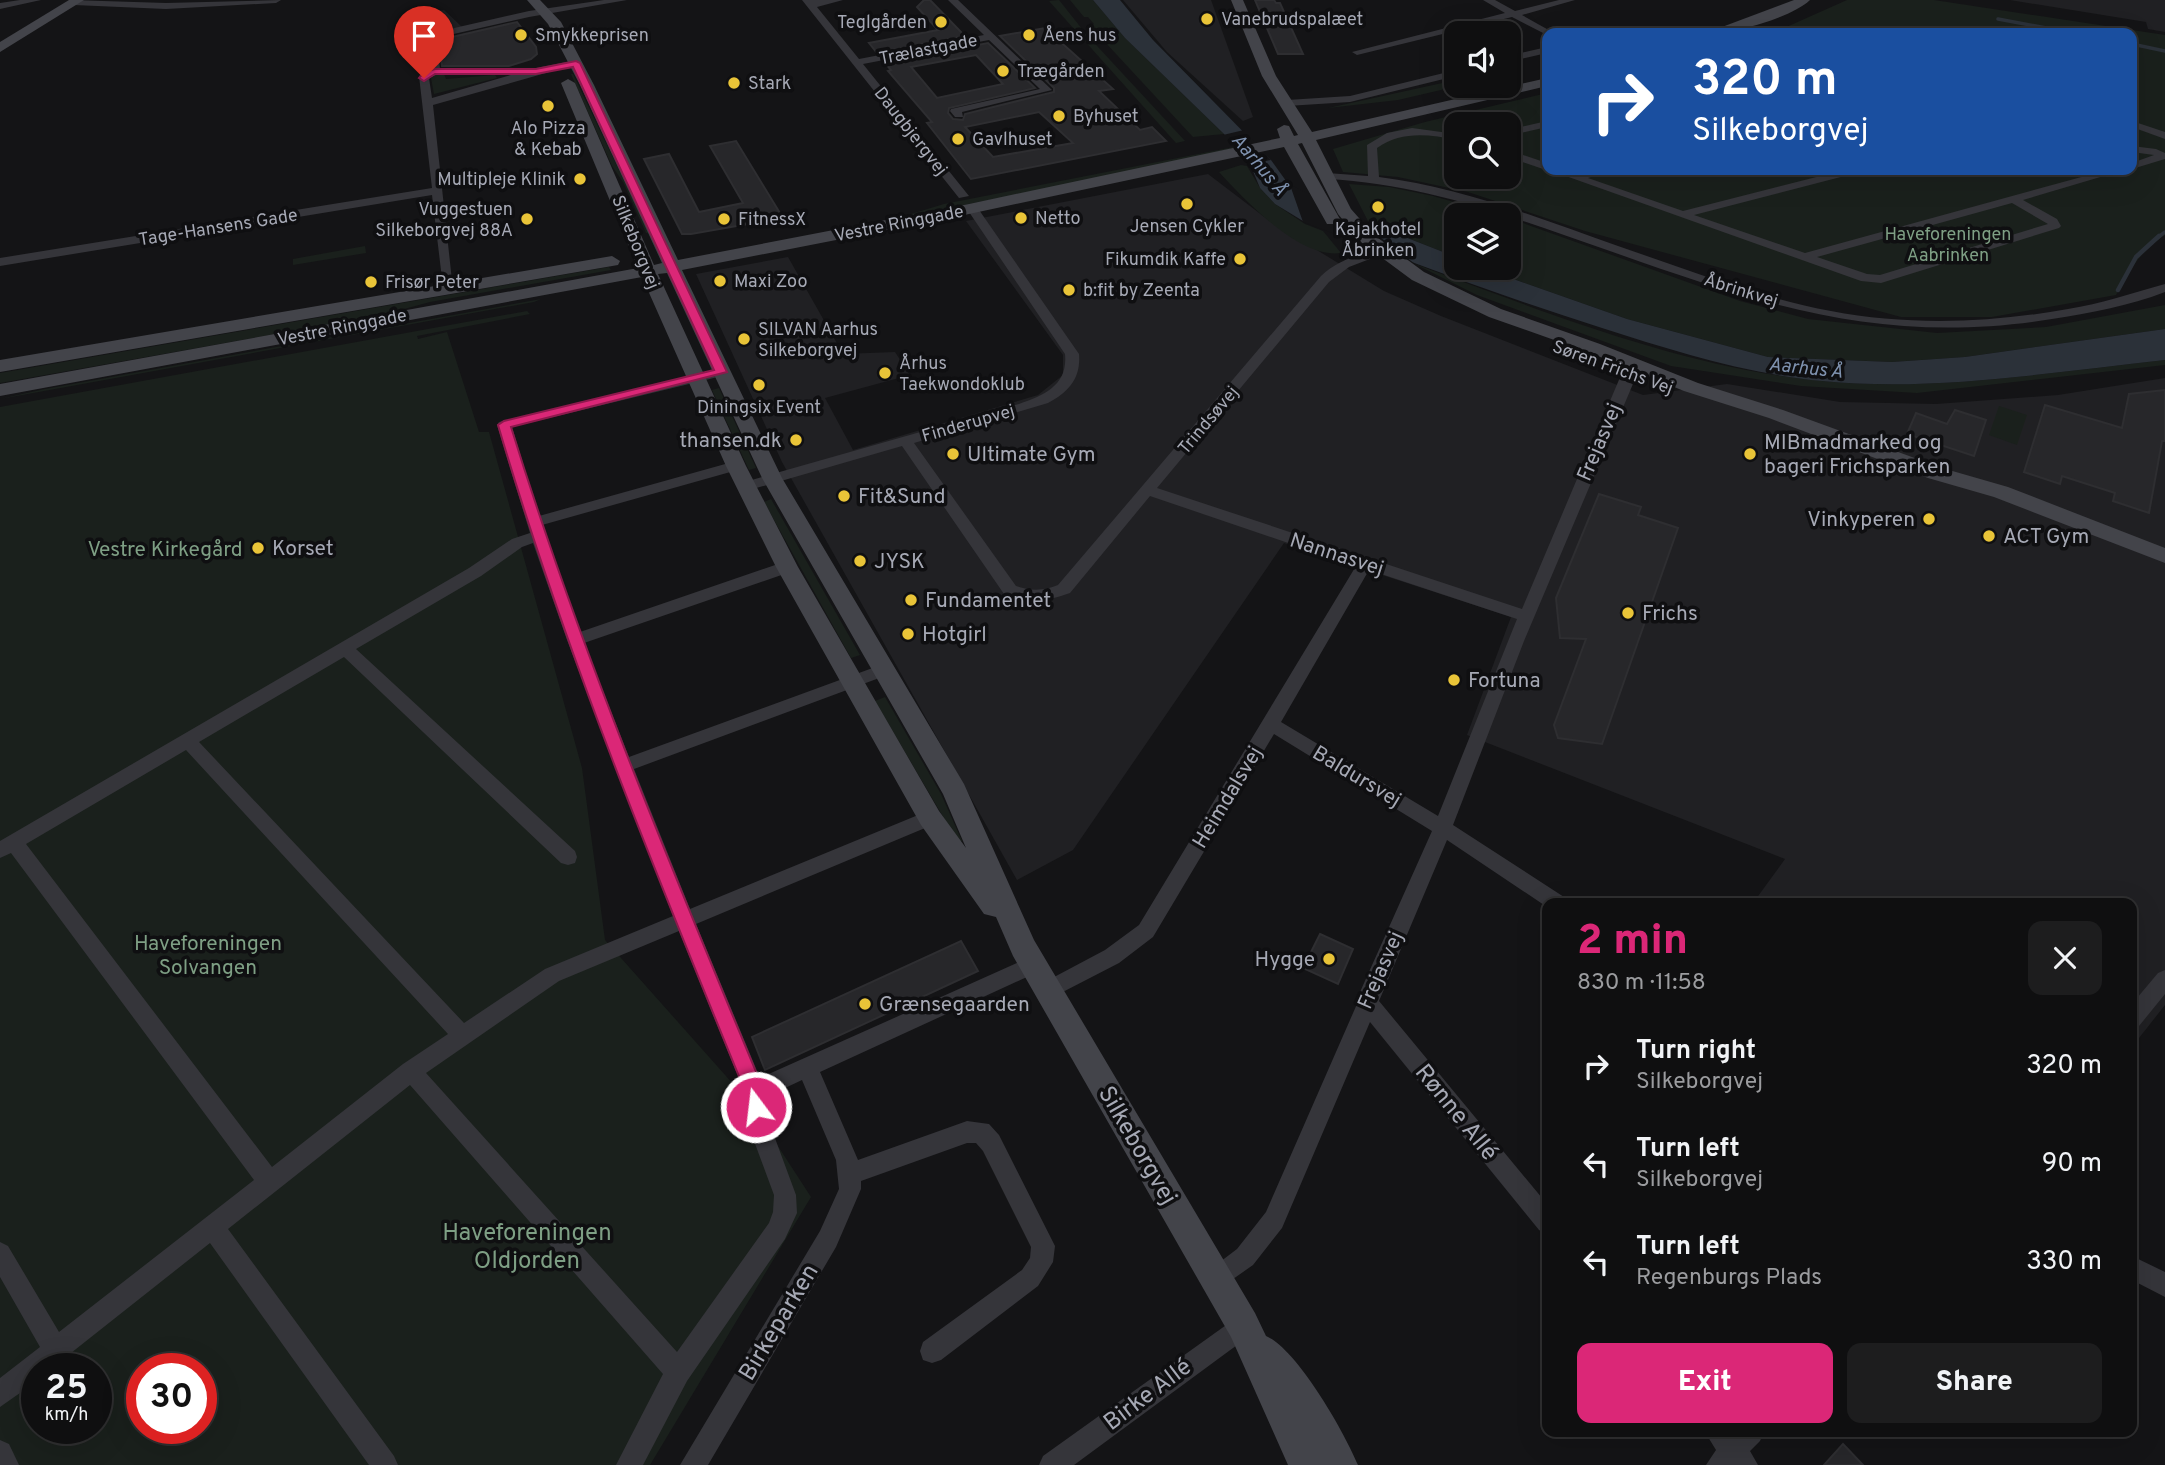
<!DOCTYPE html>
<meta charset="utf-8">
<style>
body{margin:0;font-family:Overpass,sans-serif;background:#1d1d1e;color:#f1f3f6;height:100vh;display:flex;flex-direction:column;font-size:26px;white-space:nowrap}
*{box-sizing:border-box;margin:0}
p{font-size:23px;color:#9b9c9f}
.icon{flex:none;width:38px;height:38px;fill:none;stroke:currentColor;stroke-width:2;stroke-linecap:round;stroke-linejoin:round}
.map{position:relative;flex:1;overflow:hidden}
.panel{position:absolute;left:1542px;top:898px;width:595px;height:539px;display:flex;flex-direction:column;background:#0f0f10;border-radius:14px;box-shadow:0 7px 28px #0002,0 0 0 2px #2f2f30}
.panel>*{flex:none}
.guide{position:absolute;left:1542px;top:28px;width:595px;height:147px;border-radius:14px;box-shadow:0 7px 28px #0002,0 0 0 2px #2f2f30;background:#1a4fa0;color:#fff;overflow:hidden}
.tools{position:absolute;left:1444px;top:21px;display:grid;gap:14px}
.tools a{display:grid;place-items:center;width:77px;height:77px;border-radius:14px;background:#0f0f10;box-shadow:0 7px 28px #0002,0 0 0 2px #2f2f30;font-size:35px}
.speed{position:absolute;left:21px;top:1353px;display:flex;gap:14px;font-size:35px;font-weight:700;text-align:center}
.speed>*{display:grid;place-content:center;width:91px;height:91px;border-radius:50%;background:#0f0f10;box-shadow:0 7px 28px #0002,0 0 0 2px #2f2f30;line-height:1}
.speed small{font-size:18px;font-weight:400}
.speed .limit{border:10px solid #d22;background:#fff;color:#111}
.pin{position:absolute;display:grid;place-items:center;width:60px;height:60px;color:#fff;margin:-72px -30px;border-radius:50% 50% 50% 0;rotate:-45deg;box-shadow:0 0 7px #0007}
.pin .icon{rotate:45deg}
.me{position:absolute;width:77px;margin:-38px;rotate:345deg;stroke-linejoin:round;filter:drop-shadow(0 0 5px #0008)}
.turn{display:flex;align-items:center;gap:24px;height:147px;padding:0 35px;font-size:32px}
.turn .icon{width:91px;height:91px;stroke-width:2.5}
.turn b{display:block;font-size:49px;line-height:60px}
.round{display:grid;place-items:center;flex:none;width:74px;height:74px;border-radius:14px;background:#1d1d1e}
.head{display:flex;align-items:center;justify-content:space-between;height:119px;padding:0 35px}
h1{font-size:42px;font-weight:800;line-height:52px;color:#db2777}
.button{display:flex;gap:14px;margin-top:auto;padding:14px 35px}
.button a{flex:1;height:80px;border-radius:14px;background:#db2777;color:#fff;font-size:28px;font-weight:800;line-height:80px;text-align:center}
.button a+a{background:#1d1d1e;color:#f1f3f6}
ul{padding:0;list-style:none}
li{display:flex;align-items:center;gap:21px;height:98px;padding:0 35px}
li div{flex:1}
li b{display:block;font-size:26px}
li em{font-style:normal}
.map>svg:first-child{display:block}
.built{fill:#202023}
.green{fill:#1a201c;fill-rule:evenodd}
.water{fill:#2b3139}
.pier{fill:#141416}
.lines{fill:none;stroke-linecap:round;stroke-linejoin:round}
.stream-far1{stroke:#2b3139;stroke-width:3.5}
.stream{stroke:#2b3139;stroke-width:4.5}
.building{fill:#27272a;stroke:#2e2e31;stroke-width:2;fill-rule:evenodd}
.street{fill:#35353a;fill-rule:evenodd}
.secondary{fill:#43444a;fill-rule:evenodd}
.route{fill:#db2777;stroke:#8e194d;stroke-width:2}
.poi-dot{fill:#e9c438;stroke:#0f0f11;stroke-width:2.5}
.labels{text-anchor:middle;stroke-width:7;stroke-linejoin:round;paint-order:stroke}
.far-poi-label{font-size:18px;fill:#a6a9b5;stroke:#0f0f11;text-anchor:start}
.far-street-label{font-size:18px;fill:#a6a9b5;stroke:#0f0f11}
.far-park-label{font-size:18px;fill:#7e9f84;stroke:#0f0f11}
.far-water-label{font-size:19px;font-style:italic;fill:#7f92af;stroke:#0f0f11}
.poi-label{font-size:21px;fill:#a6a9b5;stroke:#0f0f11;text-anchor:start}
.street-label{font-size:21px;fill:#a6a9b5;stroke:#0f0f11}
.park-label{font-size:21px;fill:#7e9f84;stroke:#0f0f11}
.near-street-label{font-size:24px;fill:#a6a9b5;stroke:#0f0f11}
.near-park-label{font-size:24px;fill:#7e9f84;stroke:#0f0f11}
</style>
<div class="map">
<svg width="2165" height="1465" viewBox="0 0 2165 1465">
<rect width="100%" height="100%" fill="#141416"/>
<g class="built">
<path d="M1123 0H1211L1253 117 1243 121 1167 52Z"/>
<path d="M2010 0H2165V32L2148 29 2146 22Z"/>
<path d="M444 10 462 27 402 40 401 16Z"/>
<path d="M1208 174 1271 222 1384 291 1441 316 1643 395 1727 384 1840 402 1936 404 2058 395 2165 378V1005L2132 1047V903H1753L1785 859 1467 735 1511 617 1284 543 1073 850 1017 880 782 462 696 274 788 257 843 354 895 352 910 375 825 398 853 450 1038 395 1063 375V355L966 221Z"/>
</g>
<g class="green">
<path d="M1059 0 1086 34 1185 141 1176 143 1049 1Z"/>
<path d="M1070 0H1093L1125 38 1224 134 1193 137 1092 28 1091 26 1094 24 1088 17H1084Z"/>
<path d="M1847 0H1934L2165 35V133L2132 122V33H1773Z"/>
<path d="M436 74H444L446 79 495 75 497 78 434 94 431 78Z"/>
<path d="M571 74H573L649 233H646L623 182 612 166Z"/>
<path d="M1456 80 1458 86 1398 100 1328 108Z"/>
<path d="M1547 93V170H2132V125L2165 137V235C2142 250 2128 271 2116 295L1992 317H1901L1585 231 1468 192 1398 177 1343 172 1333 149 1425 122ZM1456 124H1508V177H1456Z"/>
<path d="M1244 145H1247L1119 175 901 217 944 204Z"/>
<path d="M1241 165 1247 166 1260 188 1275 204 1305 224 1323 231 1341 253C1299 259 1245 200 1219 172Z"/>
<path d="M1349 184 1389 187 1433 196 1499 215H1456V257L1369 223Z"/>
<path d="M1509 218 1740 301 1808 319 1937 333 2046 327 2165 305V329L1965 357 1892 362 1768 357 1627 319 1482 268H1508Z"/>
<path d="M365 246 366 253 293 265V259Z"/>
<path d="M1415 264C1545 312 1683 368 1822 381 1936 392 2052 372 2165 360V365L1917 393 1801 386 1671 366 1477 295Z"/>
<path d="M609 267 611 270 430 302 382 315 0 383V373Z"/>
<path d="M541 299 534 302 0 399 45 389Z"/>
<path d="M527 311 530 314 417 336 418 339 447 332 479 432H489L582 768 605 940 750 1103 811 1197 650 1465H0V407ZM37 1368H96V1428H37ZM142 1368H201V1428H142Z"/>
<path d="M719 388 756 468 749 470 712 390Z"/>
<path d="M1999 406 2027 415 2017 445 1989 435Z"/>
<path d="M771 499 860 655 851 658 764 502Z"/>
<path d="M885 697 941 794 962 841 958 842 875 701Z"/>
</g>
<path class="water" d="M1093 0H1120L1153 40 1271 160 1289 185 1369 223 1456 257V268H1482L1627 319 1768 357 1892 362 1965 357 2165 329V360C2052 372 1936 392 1822 381 1746 374 1674 351 1602 328 1501 296 1402 259 1303 221L1275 204 1260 188 1250 164 1224 134 1125 38Z"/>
<g class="pier">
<path d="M1244 130 1271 160 1249 164 1223 135Z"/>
<path d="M1290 185 1369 222 1367 224 1380 237 1415 264 1303 222Z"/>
</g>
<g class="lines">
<g class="stream-far1">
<path d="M1998 19 2073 33"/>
<path d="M2132 44 2165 51"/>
<path d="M2157 238 2165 232"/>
</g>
<path class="stream" d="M2118 290 2136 257 2159 236"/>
</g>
<g class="building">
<path d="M924 0H930L965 36 877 53 869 43 938 30 917 7Z"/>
<path d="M1255 0H1274L1276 3H1280L1303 54H1278Z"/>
<path d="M517 22 536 47 537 54 531 59 509 66H442L439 40Z"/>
<path d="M1045 28 1113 89 1099 91 1140 130 1152 127 1166 141 971 179 927 123 932 122 888 71 891 70 885 63 988 43 1035 88 949 108 948 113 953 119 963 120 965 114 1054 92V88L1000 36ZM976 55 1003 84 937 98 911 67ZM1039 112 1073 143 993 157 965 127Z"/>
<path d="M736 141 783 218 691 234H682L644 159 669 154 699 212 743 203 710 146Z"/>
<path d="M2165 390V441H2162L2149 513 2113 501 2115 493 2062 476 2060 484 2024 472 2045 405 2122 428 2129 394Z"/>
<path d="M1955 410 1986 420 1974 456 1907 434 1916 413 1947 424Z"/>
<path d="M1599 494 1641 507 1638 515 1678 528 1602 744 1558 738 1554 725 1586 639 1560 638 1556 598Z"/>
<path d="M1320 934 1353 949 1338 984 1303 968Z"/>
<path d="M961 941 978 971 765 1070 752 1037Z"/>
<path d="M1843 1444 1863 1465H1824Z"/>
</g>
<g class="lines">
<g class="street">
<path d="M20 0H41L0 9V3Z"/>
<path d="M71 0 166 3 281 0 276 3 166 9 74 5 69 2Z"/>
<path d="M604 0H627L529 17 436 38 440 69 536 68 576 60 581 63 433 105 453 290 449 291 443 287 432 195 0 266V258L432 188 419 76 430 70 428 34 529 11ZM514 74 432 98 429 78 436 75Z"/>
<path d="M802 0H843L817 7 859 59 984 35 948 0H958L1052 90 962 112 963 117H955L950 111 951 109 1040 89 989 40 863 64 969 196 959 198Z"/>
<path d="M1483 0H1495L1515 11 1559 0H1575L1522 15 1554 33 1547 35 1512 17 1357 55 1352 52 1505 13Z"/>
<path d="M1547 47V53L1508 62V56Z"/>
<path d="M1456 70V76L1350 102 1287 106 1282 103 1287 100 1350 96Z"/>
<path d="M1547 121V127L1508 136V130Z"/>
<path d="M2132 121 2165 132V139L2132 127Z"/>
<path d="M1412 128 1456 134V140C1428 134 1401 131 1377 148L1379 177C1461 187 1541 219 1618 246 1688 270 1758 297 1831 311 1909 326 1990 323 2068 309 2101 304 2132 293 2165 284V292C2129 306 2090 313 2052 319 1883 346 1763 305 1607 250 1515 218 1426 184 1327 179L1321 176 1327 173 1368 176 1367 145 1387 133Z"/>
<path d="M2132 146 2156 149 2165 153V159L2132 169V163L2154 155 2132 152Z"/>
<path d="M1508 150 1547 163V170H1549L1543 169 1508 157Z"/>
<path d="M1549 170H1565L1576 174 1611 170 1588 178 1683 211 1844 170H1861L1860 172 1694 215 1805 253 2107 170H2124L2023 200 2057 219 2061 226 2059 228 1881 283 1861 281ZM2012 203 2048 224 1880 275 1867 274 1817 257Z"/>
<path d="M969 207H977L1079 354C1081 378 1069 392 1048 403L914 443 1016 586C1030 591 1044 591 1058 585L1321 276C1338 260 1359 254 1382 248L1388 252 1349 267 1329 282 1157 488 1522 609 1621 375 1629 362 1634 361 1641 365 1524 641 1453 825 1564 897 1567 903H1547V907L1447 840 1379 1001 1547 1204V1234L1539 1230 1370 1022 1282 1228 1253 1265 1216 1291 1208 1287 1204 1279 1208 1271 1237 1249 1266 1212 1357 1004 1356 1001 1432 831 1274 734 1153 937 1119 963 1055 996 1048 999 1041 996 1038 990 1041 984 1105 950 1139 925 1356 566 1150 496 1070 593C1046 602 1028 602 1004 594L902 446 746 491 739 486 741 483 1019 404C1045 395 1068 385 1065 354L967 209ZM1369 570 1517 619 1438 816 1281 722Z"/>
<path d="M721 368 728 372 726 375 512 427 539 516 736 461 743 466 741 469 542 525 543 527 580 632 781 563H793L795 567 793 571 584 643 629 757 878 666H890L892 670 890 674 634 769 690 909 923 813 930 811 937 813 939 818 937 823 696 924 760 1078 1026 959 1033 956 1040 959 1043 965 1040 971 820 1072 858 1160 967 1121 989 1124 999 1135 1055 1246 1053 1262 1038 1286 941 1360 932 1363 923 1360 920 1351 923 1342 1022 1270 1030 1258 1031 1247 983 1151 976 1143H967L861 1181V1189L836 1247 708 1465H680L820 1231 839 1189 836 1160 802 1080 766 1097 769 1122 796 1195 797 1213 785 1239 687 1381 643 1465H616L663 1374 410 1085 228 1229 394 1456 398 1465H369L210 1243 52 1368H37V1381L0 1407V1378L40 1347 0 1277V1242L8 1246 59 1332 254 1180 11 853 0 858V841L469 568 512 539 530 533 497 425 499 422ZM533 543 567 640 673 916 545 969 464 1023 199 742 344 657 561 863 568 865 575 863 577 857 575 851 356 649 481 576 522 547ZM186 750 448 1034 403 1064 272 1167 26 844ZM679 931 744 1091 747 1122 774 1195 773 1212 769 1223 677 1352 426 1073 559 981Z"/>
<path d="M2165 970V994L2139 1026 2132 1028V1004L2158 973Z"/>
<path d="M2132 1256 2165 1272V1297L2132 1280Z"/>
<path d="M1243 1313 1252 1316 1255 1325 1252 1334 1074 1465H1039L1043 1456Z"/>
<path d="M1705 1432H1764L1760 1441 1750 1451 1758 1465H1706L1716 1450Z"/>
<path d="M0 1440 9 1444 19 1465H0Z"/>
</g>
<g class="secondary">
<path d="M69 0H84L0 52V42Z"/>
<path d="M527 0H540L561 22 594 85 678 260 969 204 1280 138 1277 129 1284 125 1289 126 1294 136 1298 135 1262 76 1231 0H1243L1276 76 1312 132 1547 78V86L1316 140 1351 209 1374 235 1424 272 1501 309 1600 344 1698 383 1783 410 1942 468 2008 487 2165 548V563L1994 497 1928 478 1769 418 1684 391 1588 352 1489 317 1412 280 1362 243 1338 214 1302 143 1298 144 1341 221 1339 224H1327L1284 147 969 214 682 270 782 478 964 784 1034 940 1255 1313 1266 1336C1297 1349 1345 1433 1358 1465H1288L1231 1337 1013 956 996 917 984 914 921 825 776 567 726 466 642 277 0 396V384L638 268 561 83 568 79 575 83 654 265 662 263 580 85 548 24ZM667 273 762 478 943 794 966 848 939 811 798 567 746 466 658 274Z"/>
<path d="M1794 0H1810C1791 18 1733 34 1706 33Z"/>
<path d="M612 256 620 261 618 265 0 372V360Z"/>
</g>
</g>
<path class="route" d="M576 61 580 63 727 372 511 427C581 653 673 872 764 1091L766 1107 763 1113 756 1116 749 1113 745 1091C655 872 565 652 498 425L504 421 714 370 573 67 536 74H435L424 81 419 78 424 72 435 69H536Z"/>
<g class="poi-dot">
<circle cx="1207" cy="19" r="7"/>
<circle cx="941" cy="22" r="7"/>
<circle cx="521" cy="35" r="7"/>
<circle cx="1029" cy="35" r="7"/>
<circle cx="1003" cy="71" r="7"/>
<circle cx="734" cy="83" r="7"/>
<circle cx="548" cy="106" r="7"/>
<circle cx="1059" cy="116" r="7"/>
<circle cx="958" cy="139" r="7"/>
<circle cx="580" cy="179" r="7"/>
<circle cx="1187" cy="204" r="7"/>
<circle cx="1378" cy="207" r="7"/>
<circle cx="1021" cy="218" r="7"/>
<circle cx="527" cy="219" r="7"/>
<circle cx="724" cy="219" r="7"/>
<circle cx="1240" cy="259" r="7"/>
<circle cx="720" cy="281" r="7"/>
<circle cx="371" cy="282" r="7"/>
<circle cx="1069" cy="290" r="7"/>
<circle cx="744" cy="339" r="7"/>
<circle cx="885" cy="373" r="7"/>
<circle cx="759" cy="385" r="7"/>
<circle cx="796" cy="440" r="7"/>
<circle cx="953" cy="454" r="7"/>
<circle cx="1750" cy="454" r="7"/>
<circle cx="844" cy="496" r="7"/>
<circle cx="1929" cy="519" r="7"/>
<circle cx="1989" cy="536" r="7"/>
<circle cx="258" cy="548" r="7"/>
<circle cx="860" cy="561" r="7"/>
<circle cx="911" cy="600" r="7"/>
<circle cx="1628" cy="613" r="7"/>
<circle cx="908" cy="634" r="7"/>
<circle cx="1454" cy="680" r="7"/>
<circle cx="1329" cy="959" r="7"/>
<circle cx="865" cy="1004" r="7"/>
</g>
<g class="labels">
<g class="far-poi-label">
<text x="1221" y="25">Vanebrudspalæet</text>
<text x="927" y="28" text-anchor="end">Teglgården</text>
<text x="535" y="41">Smykkeprisen</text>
<text x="1043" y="41">Åens hus</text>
<text x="1017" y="77">Trægården</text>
<text x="748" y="89">Stark</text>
<text x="1073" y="122">Byhuset</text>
<text x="548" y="134" text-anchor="middle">Alo Pizza<tspan x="548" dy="21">&amp; Kebab</tspan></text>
<text x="972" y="145">Gavlhuset</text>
<text x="566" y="185" text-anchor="end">Multipleje Klinik</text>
<text x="513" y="215" text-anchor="end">Vuggestuen<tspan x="513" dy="21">Silkeborgvej 88A</tspan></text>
<text x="1035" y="224">Netto</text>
<text x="738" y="225">FitnessX</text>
<text x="1187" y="232" text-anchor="middle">Jensen Cykler</text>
<text x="1378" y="235" text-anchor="middle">Kajakhotel<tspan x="1378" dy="21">Åbrinken</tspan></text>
<text x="1226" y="265" text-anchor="end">Fikumdik Kaffe</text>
<text x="734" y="287">Maxi Zoo</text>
<text x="385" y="288">Frisør Peter</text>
<text x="1083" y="296">b:fit by Zeenta</text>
<text x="758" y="335">SILVAN Aarhus<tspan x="758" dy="21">Silkeborgvej</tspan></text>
<text x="899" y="369">Århus<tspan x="899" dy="21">Taekwondoklub</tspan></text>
<text x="759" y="413" text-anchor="middle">Diningsix Event</text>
</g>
<g class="far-street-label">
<text transform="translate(928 49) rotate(-11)" y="6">Trælastgade</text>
<text transform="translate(911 131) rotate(52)" y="6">Daugbjergvej</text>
<text transform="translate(899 223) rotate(-11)" y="6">Vestre Ringgade</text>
<text transform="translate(218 227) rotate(-9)" y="6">Tage-Hansens Gade</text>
<text transform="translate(636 242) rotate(68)" y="6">Silkeborgvej</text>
<text transform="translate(1741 290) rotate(17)" y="6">Åbrinkvej</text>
<text transform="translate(342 327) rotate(-11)" y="6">Vestre Ringgade</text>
<text transform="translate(1613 367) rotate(20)" y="6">Søren Frichs Vej</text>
<text transform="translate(1208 420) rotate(-50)" y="6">Trindsøvej</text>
<text transform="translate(968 423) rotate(-16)" y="6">Finderupvej</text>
</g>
<g class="far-park-label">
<text x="1948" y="240">Haveforeningen<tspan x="1948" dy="21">Aabrinken</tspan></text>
</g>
<g class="far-water-label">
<text transform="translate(1260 164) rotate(50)" y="7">Aarhus Å</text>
<text transform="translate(1806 367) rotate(6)" y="7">Aarhus Å</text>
</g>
<g class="poi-label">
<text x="782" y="447" text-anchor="end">thansen.dk</text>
<text x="1764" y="449">MIBmadmarked og<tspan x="1764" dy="24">bageri Frichsparken</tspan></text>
<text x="967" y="461">Ultimate Gym</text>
<text x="858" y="503">Fit&amp;Sund</text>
<text x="1915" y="526" text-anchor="end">Vinkyperen</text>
<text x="2003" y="543">ACT Gym</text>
<text x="272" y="555">Korset</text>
<text x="874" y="568">JYSK</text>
<text x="925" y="607">Fundamentet</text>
<text x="1642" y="620">Frichs</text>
<text x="922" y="641">Hotgirl</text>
<text x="1468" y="687">Fortuna</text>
<text x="1315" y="966" text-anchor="end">Hygge</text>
<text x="879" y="1011">Grænsegaarden</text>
</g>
<g class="street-label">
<text transform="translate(1599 442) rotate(-67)" y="7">Frejasvej</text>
<text transform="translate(1337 554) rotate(18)" y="7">Nannasvej</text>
<text transform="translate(1357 776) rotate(31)" y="7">Baldursvej</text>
<text transform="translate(1227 797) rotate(-59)" y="7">Heimdalsvej</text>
<text transform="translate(1380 970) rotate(-66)" y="7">Frejasvej</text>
</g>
<g class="park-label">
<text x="165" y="556">Vestre Kirkegård</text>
<text x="208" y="950">Haveforeningen<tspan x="208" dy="24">Solvangen</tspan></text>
</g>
<g class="near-street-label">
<text transform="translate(1457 1112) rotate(51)" y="8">Rønne Allé</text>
<text transform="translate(1138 1145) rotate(60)" y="8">Silkeborgvej</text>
<text transform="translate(778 1322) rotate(-59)" y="8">Birkeparken</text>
<text transform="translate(1147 1394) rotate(-37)" y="8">Birke Allé</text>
</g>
<g class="near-park-label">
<text x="527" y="1240">Haveforeningen<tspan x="527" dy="28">Oldjorden</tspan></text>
</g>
</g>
</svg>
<div class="tools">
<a><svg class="icon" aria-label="sound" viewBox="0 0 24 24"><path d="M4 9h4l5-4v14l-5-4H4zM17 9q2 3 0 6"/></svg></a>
<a><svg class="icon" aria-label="search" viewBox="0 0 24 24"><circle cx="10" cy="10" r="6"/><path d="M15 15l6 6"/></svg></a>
<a><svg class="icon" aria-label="layers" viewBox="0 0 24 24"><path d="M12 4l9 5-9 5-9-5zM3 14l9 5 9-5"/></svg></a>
</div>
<div class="speed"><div>25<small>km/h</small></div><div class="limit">30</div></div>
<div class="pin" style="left:424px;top:78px;background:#d93025"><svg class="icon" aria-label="arrive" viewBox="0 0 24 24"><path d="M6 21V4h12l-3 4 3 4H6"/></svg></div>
<svg class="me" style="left:756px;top:1107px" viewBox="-20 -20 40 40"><circle r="17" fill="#db2777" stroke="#fff" stroke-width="3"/><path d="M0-11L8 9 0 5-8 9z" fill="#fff"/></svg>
<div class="guide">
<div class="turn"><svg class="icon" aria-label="right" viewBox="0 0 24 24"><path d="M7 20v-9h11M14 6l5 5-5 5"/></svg><div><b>320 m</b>Silkeborgvej</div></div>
</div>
<section class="panel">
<div class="head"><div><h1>2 min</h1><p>830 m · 11:58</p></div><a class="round"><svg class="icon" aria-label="close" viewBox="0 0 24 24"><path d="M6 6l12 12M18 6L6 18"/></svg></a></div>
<ul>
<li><svg class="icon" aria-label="right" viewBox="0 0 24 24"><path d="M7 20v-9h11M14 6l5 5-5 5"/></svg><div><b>Turn right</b><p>Silkeborgvej</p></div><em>320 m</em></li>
<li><svg class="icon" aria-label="left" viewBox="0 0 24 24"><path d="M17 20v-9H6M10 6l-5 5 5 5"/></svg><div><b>Turn left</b><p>Silkeborgvej</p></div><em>90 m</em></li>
<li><svg class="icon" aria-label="left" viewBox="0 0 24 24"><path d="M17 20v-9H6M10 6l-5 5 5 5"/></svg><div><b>Turn left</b><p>Regenburgs Plads</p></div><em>330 m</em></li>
</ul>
<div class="button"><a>Exit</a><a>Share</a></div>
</section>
</div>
